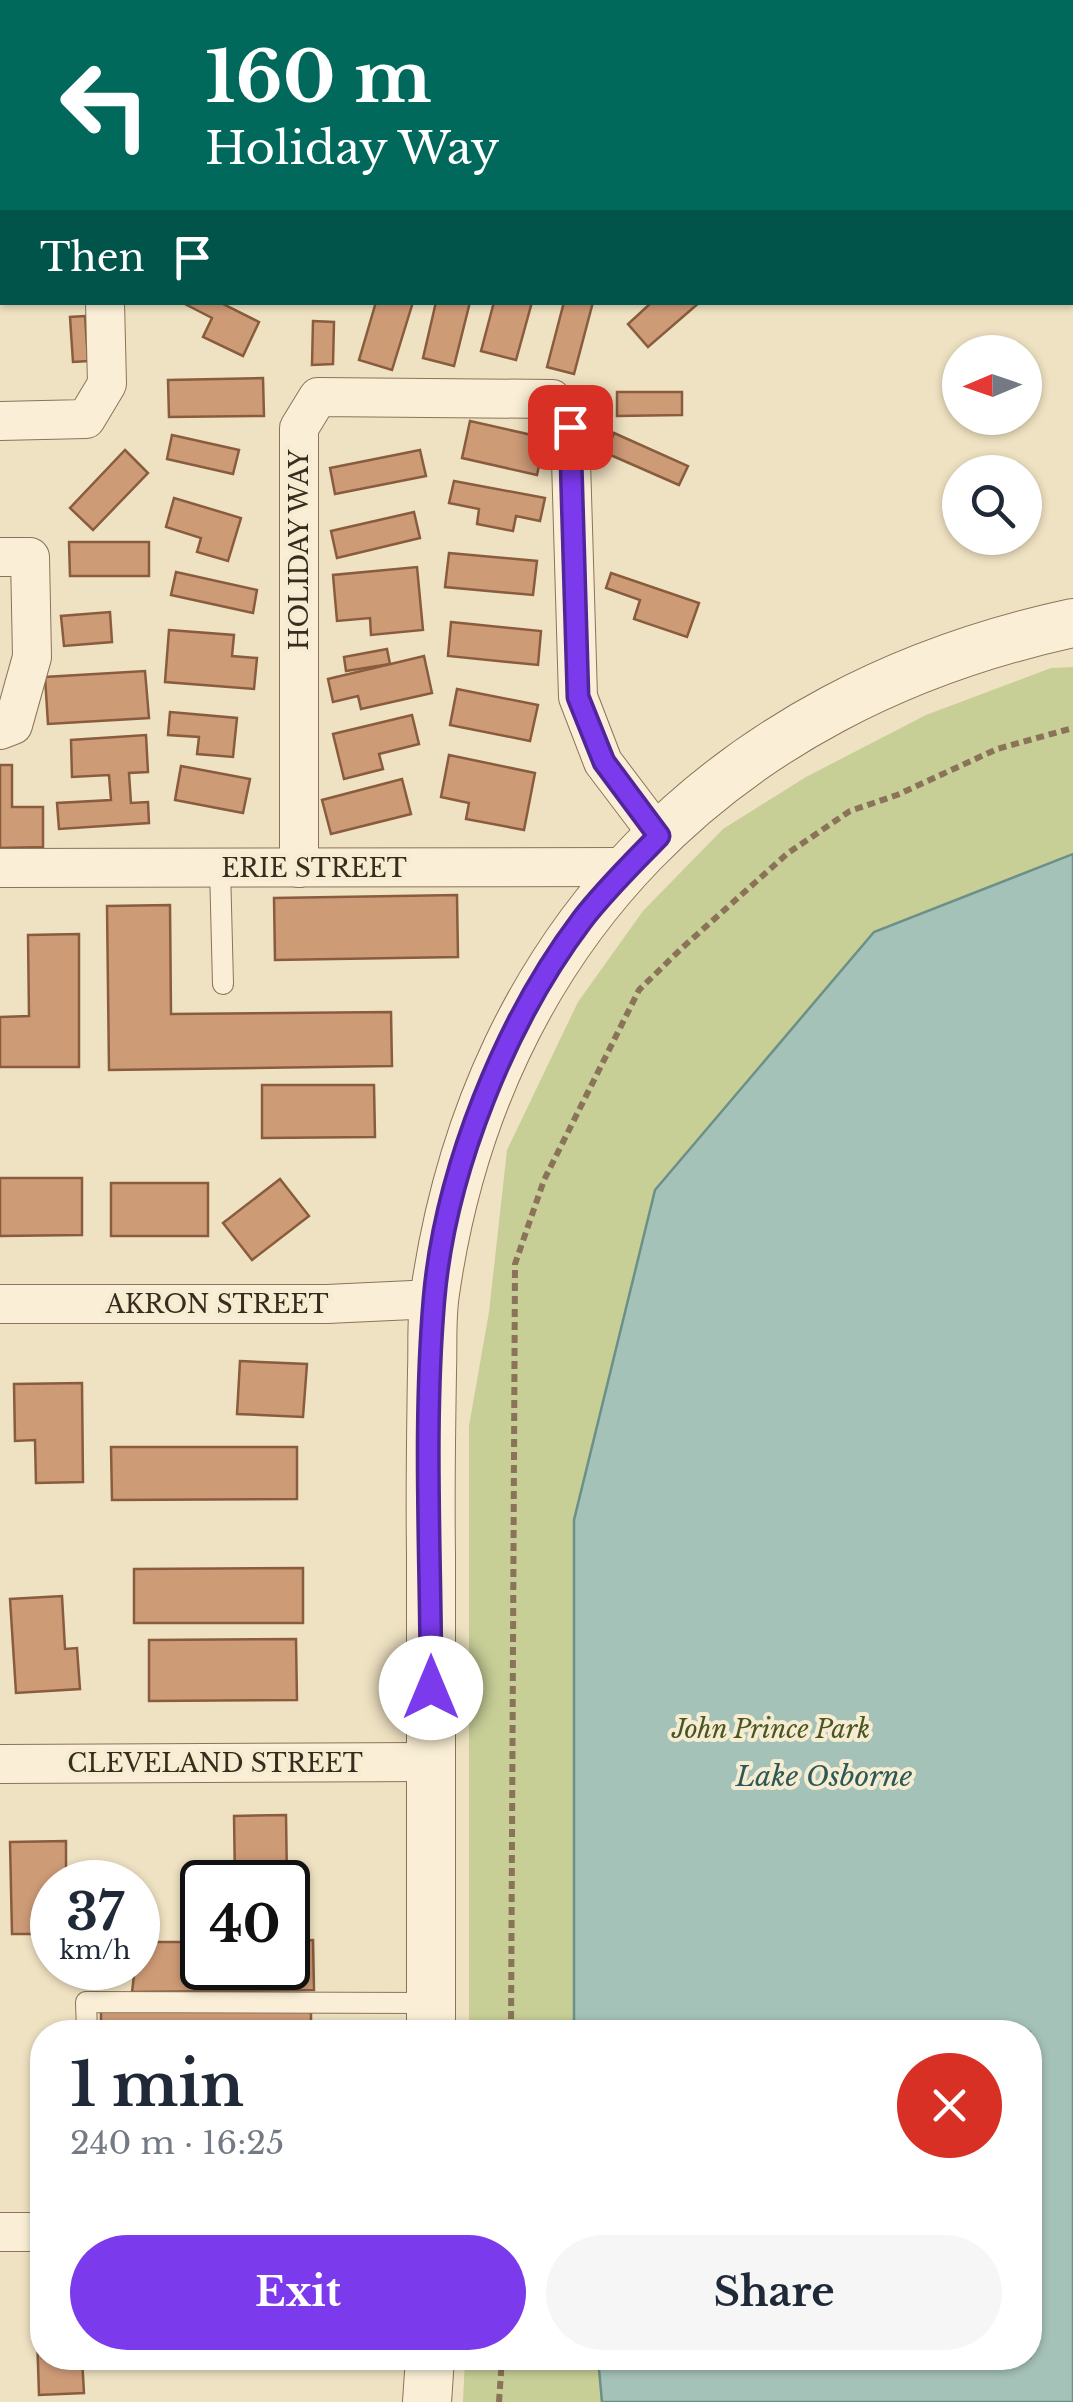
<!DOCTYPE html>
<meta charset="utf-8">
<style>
body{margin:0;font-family:"Libre Baskerville",serif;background:#f6f6f7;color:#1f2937;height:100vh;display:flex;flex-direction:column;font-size:38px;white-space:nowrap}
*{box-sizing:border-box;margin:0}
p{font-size:32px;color:#747a83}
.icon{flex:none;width:55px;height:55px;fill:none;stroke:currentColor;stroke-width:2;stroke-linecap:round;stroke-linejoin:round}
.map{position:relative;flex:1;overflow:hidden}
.details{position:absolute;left:30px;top:2020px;width:1012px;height:350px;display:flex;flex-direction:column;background:#fff;border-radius:40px;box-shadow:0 2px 8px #0004}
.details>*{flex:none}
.banner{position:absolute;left:0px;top:0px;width:1075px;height:305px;box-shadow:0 2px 8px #0004;background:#00695c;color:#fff;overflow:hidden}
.needle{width:65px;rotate:268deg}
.tools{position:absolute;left:942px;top:335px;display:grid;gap:20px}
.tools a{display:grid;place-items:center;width:100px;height:100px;border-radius:50%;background:#fff;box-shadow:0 2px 8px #0004;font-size:50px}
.speed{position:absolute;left:30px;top:1860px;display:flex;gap:20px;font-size:50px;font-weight:700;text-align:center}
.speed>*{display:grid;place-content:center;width:130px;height:130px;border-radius:50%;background:#fff;box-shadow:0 2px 8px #0004;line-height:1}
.speed small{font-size:25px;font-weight:400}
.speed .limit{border:5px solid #111;border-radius:15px;background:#fff;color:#111}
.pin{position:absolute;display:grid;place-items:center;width:85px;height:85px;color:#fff;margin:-42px;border-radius:20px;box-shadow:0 5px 15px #0006}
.me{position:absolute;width:110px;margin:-55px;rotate:0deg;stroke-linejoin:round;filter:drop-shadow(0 0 8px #0008)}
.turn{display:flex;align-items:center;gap:35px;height:210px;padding:0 40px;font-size:45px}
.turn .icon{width:130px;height:130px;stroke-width:2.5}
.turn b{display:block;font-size:70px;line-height:85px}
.then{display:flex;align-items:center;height:95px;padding:0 40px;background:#0003;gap:20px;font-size:38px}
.round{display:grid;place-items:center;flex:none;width:105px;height:105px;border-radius:52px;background:#f6f6f7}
.summary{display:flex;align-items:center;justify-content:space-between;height:170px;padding:0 40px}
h1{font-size:60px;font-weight:700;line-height:75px}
.button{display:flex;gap:20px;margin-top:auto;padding:20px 40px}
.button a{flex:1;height:115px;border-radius:60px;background:#7c3aed;color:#fff;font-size:40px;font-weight:700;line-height:115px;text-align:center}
.button a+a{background:#f6f6f7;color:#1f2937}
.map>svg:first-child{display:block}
.green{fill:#c7ce96}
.water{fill:#a5c2b9;stroke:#6b9087;stroke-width:2.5}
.building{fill:#ce9b77;stroke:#895c3e;stroke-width:2.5}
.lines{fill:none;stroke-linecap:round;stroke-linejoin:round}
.service-casing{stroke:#8a7359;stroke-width:22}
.minor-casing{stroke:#8a7359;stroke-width:40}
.tertiary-casing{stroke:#8a7359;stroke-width:50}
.motorway-casing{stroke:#57412d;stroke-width:58}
.path{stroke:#8a7359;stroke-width:6;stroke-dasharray:8 5;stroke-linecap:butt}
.service{stroke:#faefd6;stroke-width:20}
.minor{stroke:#faefd6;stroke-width:38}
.tertiary{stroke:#faefd6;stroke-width:48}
.motorway{stroke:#e1a150;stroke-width:55}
.rail-casing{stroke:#392b1d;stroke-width:11}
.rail{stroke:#f6ecd2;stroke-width:8;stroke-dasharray:22;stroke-linecap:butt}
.route-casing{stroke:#51269a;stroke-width:25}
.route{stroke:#7c3aed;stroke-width:18}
.labels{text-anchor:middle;stroke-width:8;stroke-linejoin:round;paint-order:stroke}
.street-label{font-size:25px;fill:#392b1d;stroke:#f6ecd2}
.park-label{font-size:25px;font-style:italic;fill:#495623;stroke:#f6ecd2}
.water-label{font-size:28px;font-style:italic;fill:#2c5956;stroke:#f6ecd2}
</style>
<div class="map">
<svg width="1073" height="2402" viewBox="0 0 1073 2402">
<rect width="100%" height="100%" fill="#efe2c2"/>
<path class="green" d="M1073 667V2402H463L465 2358H1030V2032H469V1426L489 1312 507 1150 578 1002 643 911 723 829 806 777 926 715 1051 668Z"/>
<path class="water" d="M1073 854V2402H602L598 2358H1030V2032H574V1520L655 1190 874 932Z"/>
<g class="building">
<path d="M181 302H219L259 322 243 356 203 337 212 318Z"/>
<path d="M376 302H413L392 370 359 360Z"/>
<path d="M436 302H470L454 366 423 358Z"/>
<path d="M494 302H532L516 360 481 351Z"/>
<path d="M564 302H593L574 374 547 367Z"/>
<path d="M652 302H700L648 347 628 324Z"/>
<path d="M85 316 88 361 73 362 70 317Z"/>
<path d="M313 321 334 322 333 364 312 365Z"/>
<path d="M263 378 264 416 169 417 168 380Z"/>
<path d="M617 392H682V415L617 416Z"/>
<path d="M470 421 545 438 537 475 462 458Z"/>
<path d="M614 433 688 466 679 485 606 453Z"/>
<path d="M172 435 239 450 233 474 167 459Z"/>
<path d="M125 450 148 473 93 530 70 508Z"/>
<path d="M420 450 426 476 335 494 330 468Z"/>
<path d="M454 481 545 498 540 521 516 516 513 531 477 524 479 509 449 503Z"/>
<path d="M174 498 241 518 228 561 197 552 201 538 166 527Z"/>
<path d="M414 512 420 538 337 558 331 531Z"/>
<path d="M69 542H149V576H70Z"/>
<path d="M449 553 537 561 533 595 445 587Z"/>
<path d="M417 567 423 630 371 635 370 618 337 621 333 575Z"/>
<path d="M176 572 257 590 253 613 171 595Z"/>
<path d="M611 573 699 603 687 637 634 619 640 600 606 588Z"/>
<path d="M110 612 112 642 64 646 61 616Z"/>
<path d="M451 622 541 631 538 665 448 656Z"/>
<path d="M169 630 234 635 232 656 257 658 254 689 165 682Z"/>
<path d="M387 649 390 664 346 671 344 657Z"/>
<path d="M424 656 432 693 361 709 358 696 333 702 328 679Z"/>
<path d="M145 671 149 718 48 724 45 677Z"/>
<path d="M457 689 538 705 530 741 450 725Z"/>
<path d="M170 712 237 718 233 757 197 754 199 737 168 735Z"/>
<path d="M412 715 419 744 379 754 383 769 344 779 333 734Z"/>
<path d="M146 735 148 772 129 773 131 803 148 802 149 823 59 829 57 803 111 800 109 775 72 777 71 740Z"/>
<path d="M449 755 535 773 524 830 466 819 469 803 441 797Z"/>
<path d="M0 765H12V807H43V847L0 848Z"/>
<path d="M181 766 250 779 243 813 175 800Z"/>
<path d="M402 779 411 814 331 834 322 800Z"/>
<path d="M457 895 458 957 275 960 274 898Z"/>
<path d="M170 905 171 1014 391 1012 392 1066 109 1070 107 906Z"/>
<path d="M79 934V1067H0V1017L29 1016 28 935Z"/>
<path d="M262 1085H374L375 1137 262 1138Z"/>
<path d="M0 1178H82V1235L0 1236Z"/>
<path d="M280 1179 309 1216 252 1260 223 1223Z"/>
<rect x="111" y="1183" width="97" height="53"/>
<path d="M240 1361 307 1364 303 1417 237 1414Z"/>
<path d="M82 1383 83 1482 36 1483 35 1440 15 1441 14 1384Z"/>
<path d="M111 1447H297V1499L112 1500Z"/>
<path d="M303 1568V1623H134V1569Z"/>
<path d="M62 1596 65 1649 77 1648 80 1689 16 1693 10 1599Z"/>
<path d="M296 1639 297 1700 149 1701V1640Z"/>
<path d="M286 1815 287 1882H235L234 1816Z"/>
<path d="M66 1841V1882H52V1934H12L10 1842Z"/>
<path d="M313 1940 314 1990 132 1992 138 1942H202V1968H288V1941Z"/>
<path d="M311 2009V2032H101V2011Z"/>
<path d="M37 2334H42V2358H82L84 2393 39 2395Z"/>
</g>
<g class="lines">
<g class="service-casing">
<g id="service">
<path d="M220 868 223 984"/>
<path d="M87 2032 86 2002 431 2003"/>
</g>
</g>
<g class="minor-casing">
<g id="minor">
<path d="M0 278H2"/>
<path d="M0 421 86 419 107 384 105 302"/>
<path d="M0 557H30L32 657 13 725 0 730"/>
<path d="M0 868 628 867"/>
<path d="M299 868V428L318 397 552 399 570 427 578 697 603 762 659 836"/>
<path d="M0 1304H327L434 1299"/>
<path d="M0 1764 431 1762"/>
<path d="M0 2232H42"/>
</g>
</g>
<g class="tertiary-casing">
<g id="tertiary">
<path d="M431 2032C431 1873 431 1714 431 1554 430 1493 431 1432 432 1371 433 1346 431 1319 435 1293 486 936 724 698 1073 623"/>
<path d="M427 2402 430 2358"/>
</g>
</g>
<g class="motorway-casing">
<g id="motorway">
<path d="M719 0 740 2"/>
<path d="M1072 20H1073"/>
</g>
</g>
<g class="path">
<path d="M411 0V2"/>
<path d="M0 65H2"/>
<path d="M511 2032 515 1264 544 1180 639 990 682 948 788 853 850 811 897 795 997 749 1073 728"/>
<path d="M499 2402 502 2358"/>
</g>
<use href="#service" class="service"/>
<use href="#minor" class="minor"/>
<use href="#tertiary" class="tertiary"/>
<use href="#motorway" class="motorway"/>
<g class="rail-casing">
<g id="rail">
<path d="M1072 159H1073"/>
<path d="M0 162H2"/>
<path d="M1072 184H1073"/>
<path d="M0 187H2"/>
</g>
</g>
<use href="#rail" class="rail"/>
</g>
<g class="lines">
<g class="route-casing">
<path id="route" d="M431 1688C431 1559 423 1428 434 1299 445 1172 505 1022 582 920 605 890 633 863 659 836L604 762 578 697 570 427"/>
</g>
<use href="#route" class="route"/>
</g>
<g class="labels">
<g class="street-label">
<text transform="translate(299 550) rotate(-90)" y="9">HOLIDAY WAY</text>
<text x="314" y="877">ERIE STREET</text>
<text x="217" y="1313">AKRON STREET</text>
<text x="215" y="1772">CLEVELAND STREET</text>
</g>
<g class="park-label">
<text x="771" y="1738">John Prince Park</text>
</g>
<g class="water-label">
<text x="824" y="1786">Lake Osborne</text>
</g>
</g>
</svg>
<div class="tools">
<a><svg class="needle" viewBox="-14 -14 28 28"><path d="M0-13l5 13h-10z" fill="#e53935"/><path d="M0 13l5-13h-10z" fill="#747a83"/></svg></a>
<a><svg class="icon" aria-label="search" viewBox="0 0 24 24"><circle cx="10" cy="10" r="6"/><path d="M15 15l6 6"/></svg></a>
</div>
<div class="speed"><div>37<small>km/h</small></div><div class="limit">40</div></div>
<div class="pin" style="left:570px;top:427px;background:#d93025"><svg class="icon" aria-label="arrive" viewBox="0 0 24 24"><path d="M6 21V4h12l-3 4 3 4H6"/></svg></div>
<svg class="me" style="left:431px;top:1688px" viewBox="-20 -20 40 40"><circle r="19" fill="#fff"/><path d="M0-13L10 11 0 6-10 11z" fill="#7c3aed"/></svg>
<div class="banner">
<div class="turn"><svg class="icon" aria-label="left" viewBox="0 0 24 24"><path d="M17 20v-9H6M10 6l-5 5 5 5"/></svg><div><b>160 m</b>Holiday Way</div></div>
<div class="then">Then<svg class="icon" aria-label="arrive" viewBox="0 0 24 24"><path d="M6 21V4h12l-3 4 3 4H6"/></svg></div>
</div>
<section class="details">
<div class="summary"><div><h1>1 min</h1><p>240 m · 16:25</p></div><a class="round" style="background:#d93025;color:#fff"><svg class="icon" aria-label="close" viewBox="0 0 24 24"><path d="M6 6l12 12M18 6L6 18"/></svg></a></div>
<div class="button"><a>Exit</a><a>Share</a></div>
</section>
</div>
